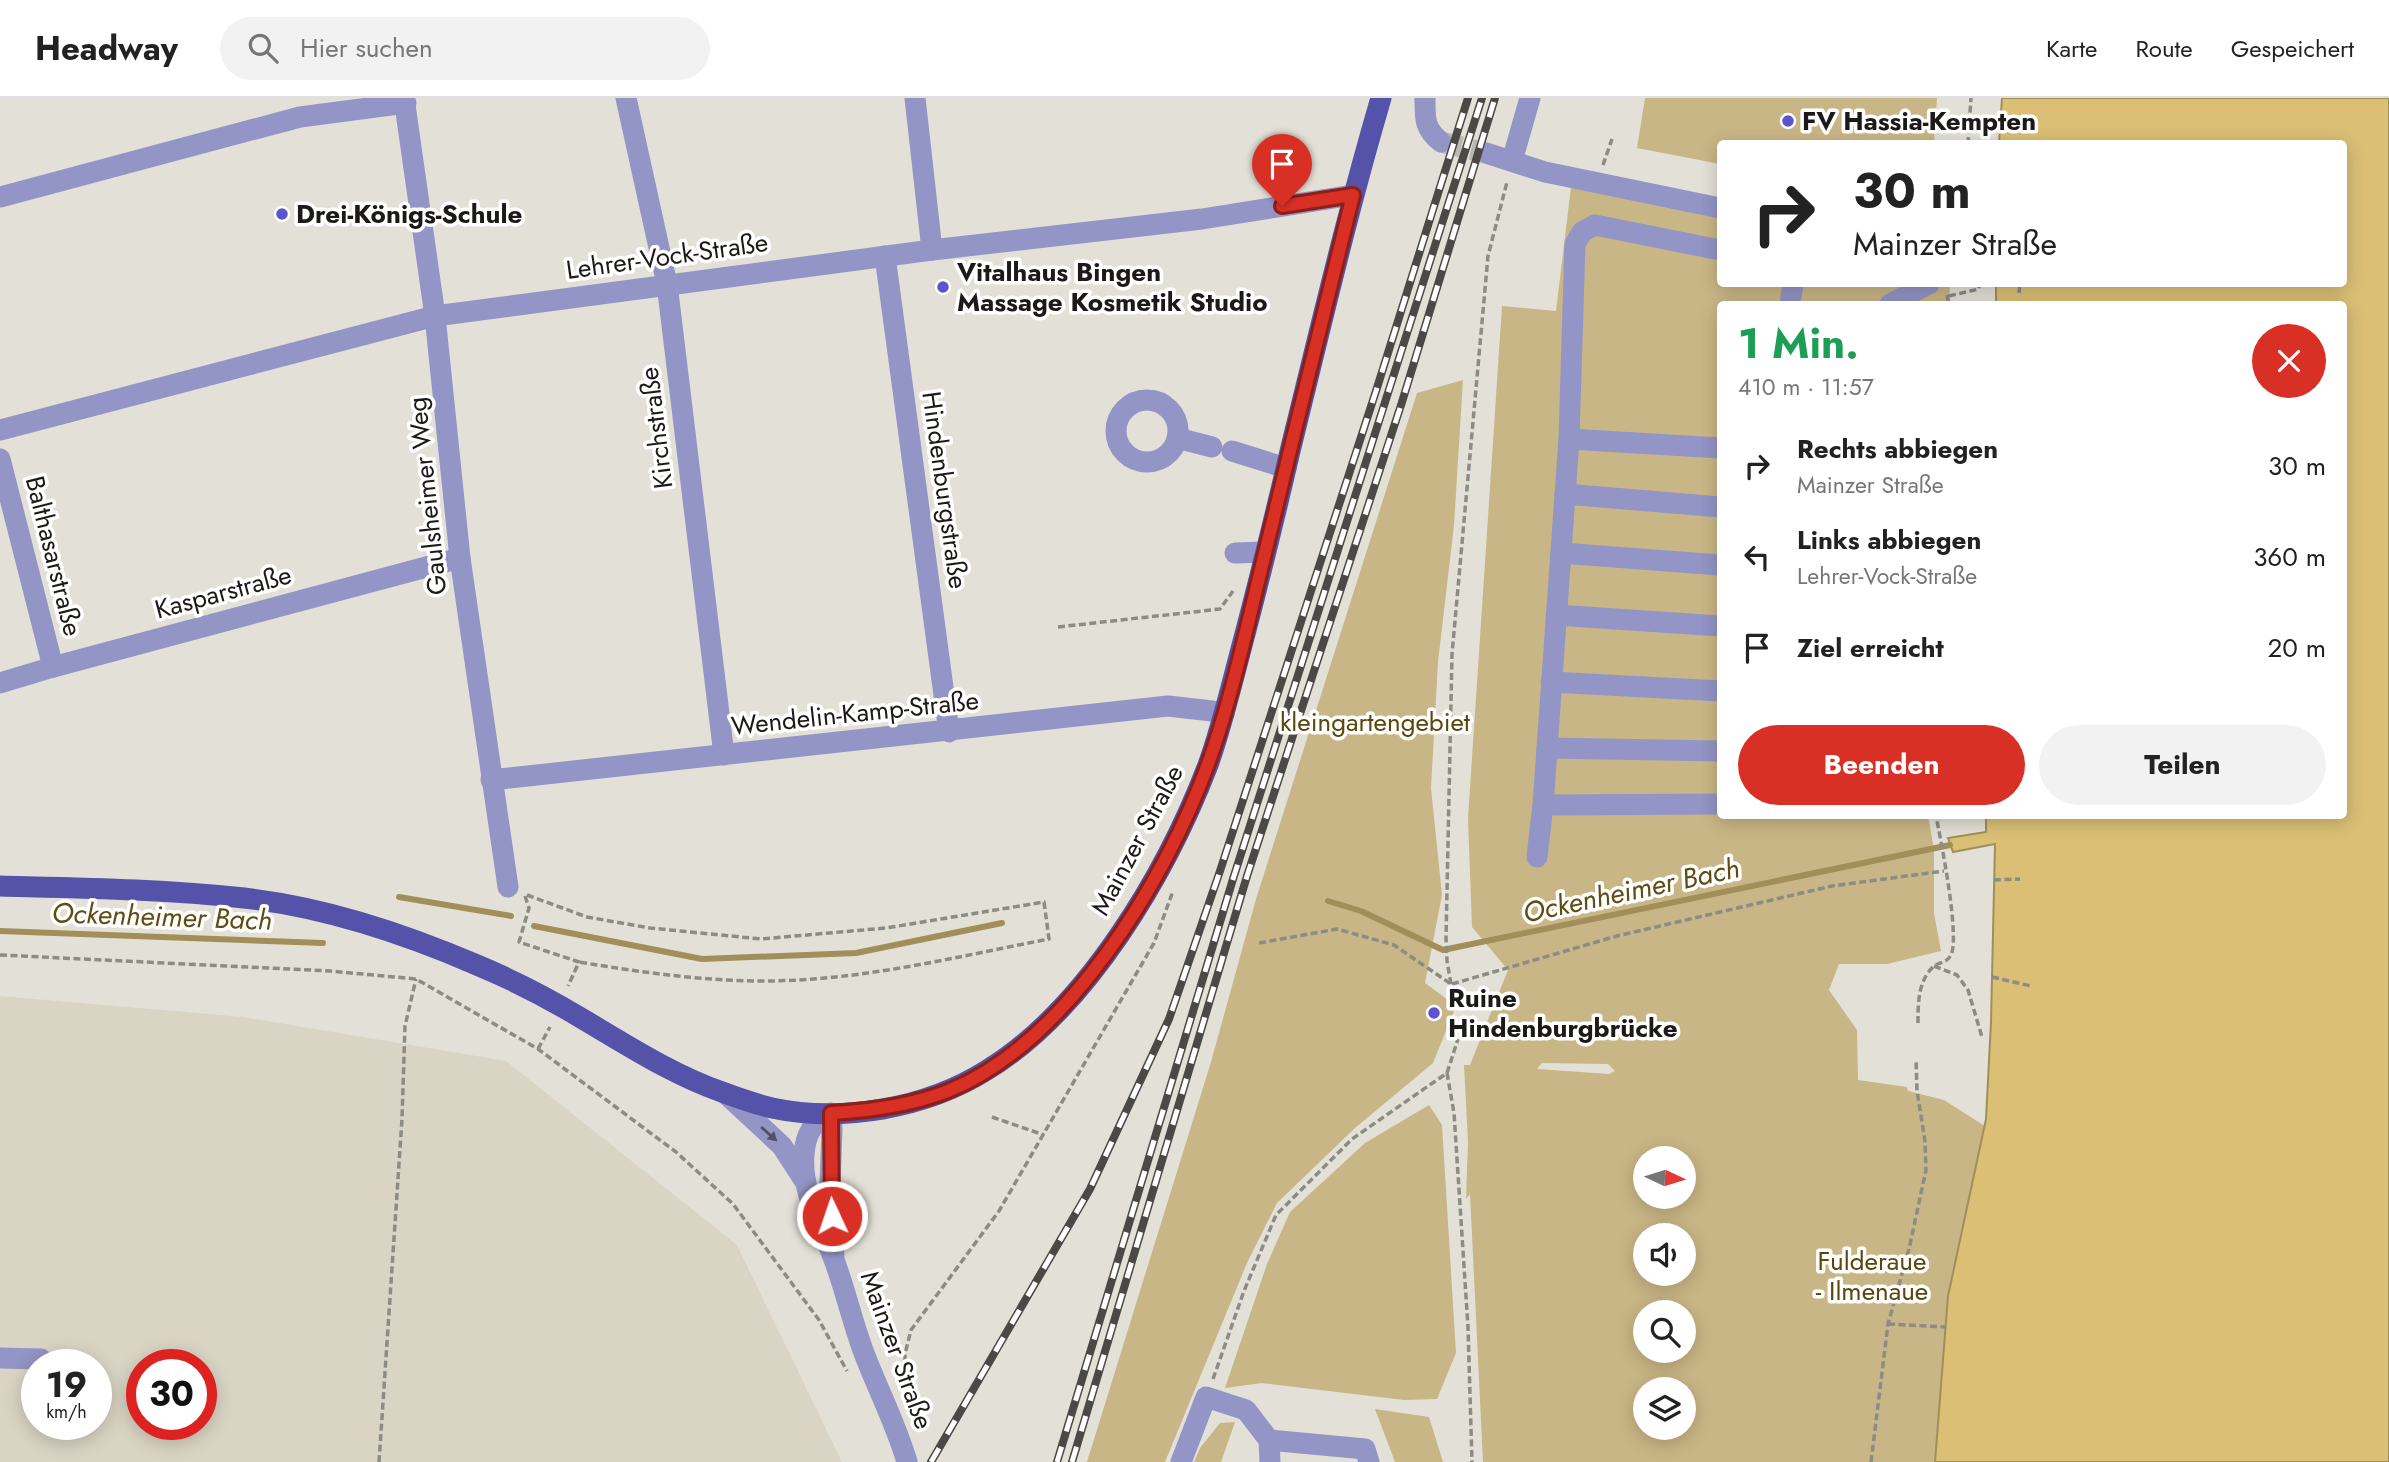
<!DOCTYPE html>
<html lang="de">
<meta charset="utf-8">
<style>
body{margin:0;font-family:Jost,sans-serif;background:#f2f2f2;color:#222;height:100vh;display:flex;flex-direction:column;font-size:26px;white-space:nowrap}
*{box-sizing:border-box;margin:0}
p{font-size:23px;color:#767676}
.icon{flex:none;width:38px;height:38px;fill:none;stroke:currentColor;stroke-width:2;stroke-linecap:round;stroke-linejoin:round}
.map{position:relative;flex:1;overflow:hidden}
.panel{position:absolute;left:1717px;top:203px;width:630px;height:518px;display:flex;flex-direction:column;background:#fff;border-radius:7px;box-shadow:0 4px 18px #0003}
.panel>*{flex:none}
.top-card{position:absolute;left:1717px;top:42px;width:630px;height:147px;border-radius:7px;box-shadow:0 4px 18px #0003;background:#fff;color:#222;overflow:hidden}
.needle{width:46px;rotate:94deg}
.buttons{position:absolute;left:1633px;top:1048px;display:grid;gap:14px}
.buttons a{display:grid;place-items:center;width:63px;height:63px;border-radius:50%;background:#fff;box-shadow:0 4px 18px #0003;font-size:35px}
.speed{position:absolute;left:21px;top:1251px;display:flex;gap:14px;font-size:35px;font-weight:700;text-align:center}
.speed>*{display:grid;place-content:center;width:91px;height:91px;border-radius:50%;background:#fff;box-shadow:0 4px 18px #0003;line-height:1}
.speed small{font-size:18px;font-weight:400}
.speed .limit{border:10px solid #d22;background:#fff;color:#111}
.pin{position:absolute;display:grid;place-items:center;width:60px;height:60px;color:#fff;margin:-72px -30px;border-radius:50% 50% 50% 0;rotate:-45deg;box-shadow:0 0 7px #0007}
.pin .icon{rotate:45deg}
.me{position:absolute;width:77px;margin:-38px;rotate:357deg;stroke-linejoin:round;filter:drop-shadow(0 0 5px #0008)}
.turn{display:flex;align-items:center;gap:24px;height:147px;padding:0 21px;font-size:32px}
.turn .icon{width:91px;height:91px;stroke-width:2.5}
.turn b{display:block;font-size:49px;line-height:60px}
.round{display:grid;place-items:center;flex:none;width:74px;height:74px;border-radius:37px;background:#f2f2f2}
.head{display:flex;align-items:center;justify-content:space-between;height:119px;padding:0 21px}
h1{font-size:42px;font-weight:700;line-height:52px;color:#1e9e55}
.button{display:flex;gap:14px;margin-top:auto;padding:14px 21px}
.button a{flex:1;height:80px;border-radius:42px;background:#d93025;color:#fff;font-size:28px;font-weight:700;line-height:80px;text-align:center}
.button a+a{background:#f2f2f2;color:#222}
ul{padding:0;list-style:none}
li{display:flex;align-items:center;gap:21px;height:91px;padding:0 21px}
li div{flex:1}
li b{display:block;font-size:26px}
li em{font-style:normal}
header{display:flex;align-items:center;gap:42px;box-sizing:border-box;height:98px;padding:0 35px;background:#fff;border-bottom:2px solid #e0e0e0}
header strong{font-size:33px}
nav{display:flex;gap:38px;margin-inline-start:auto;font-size:24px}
.search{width:490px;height:63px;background:#f2f2f2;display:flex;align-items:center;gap:18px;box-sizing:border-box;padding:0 24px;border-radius:38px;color:#767676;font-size:26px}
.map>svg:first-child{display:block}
.built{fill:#dad4c4;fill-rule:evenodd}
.green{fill:#c9b686;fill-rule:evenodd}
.water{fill:#dabf75;stroke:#a18e59;stroke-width:2}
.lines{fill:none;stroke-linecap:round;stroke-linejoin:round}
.stream{stroke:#a18e59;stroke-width:6}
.minor-tunnel{stroke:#bbb8b1;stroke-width:21;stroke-dasharray:21 10;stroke-linecap:butt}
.path{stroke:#8d8b85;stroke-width:3.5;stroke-dasharray:7 3.5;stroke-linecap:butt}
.minor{stroke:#9295c5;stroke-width:21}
.major{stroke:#5453a9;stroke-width:21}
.rail-casing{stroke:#4b4945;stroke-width:8}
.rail{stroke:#fff;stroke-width:5;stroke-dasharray:16;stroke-linecap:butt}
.oneway{fill:#515165}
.route-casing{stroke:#8d1f18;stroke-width:18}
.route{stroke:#d93025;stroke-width:12}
.poi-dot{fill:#5c54cc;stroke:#fff;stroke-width:2.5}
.labels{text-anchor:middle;stroke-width:7;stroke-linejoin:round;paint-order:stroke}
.poi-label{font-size:26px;font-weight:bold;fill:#1b1a17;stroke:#fff;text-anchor:start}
.street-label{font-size:26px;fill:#1b1a17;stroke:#fff}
.park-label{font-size:26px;fill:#5a470c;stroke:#fff}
.water-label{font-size:28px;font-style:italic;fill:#5f4c13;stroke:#fff}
</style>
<header>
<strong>Headway</strong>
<div class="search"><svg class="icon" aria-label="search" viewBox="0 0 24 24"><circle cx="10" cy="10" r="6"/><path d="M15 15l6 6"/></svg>Hier suchen</div>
<nav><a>Karte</a><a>Route</a><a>Gespeichert</a></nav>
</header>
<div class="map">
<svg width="2389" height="1364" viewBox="0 0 2389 1364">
<rect width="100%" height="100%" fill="#e3e0d7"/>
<path class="built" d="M0 898 243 919 506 963 737 1147 842 1364H0ZM37 1267H96V1326H37ZM142 1267H201V1326H142Z"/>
<g class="green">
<path d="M1645 0H1937L1934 45 1720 46V66L1637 50Z"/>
<path d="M1571 89 1720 120V186H1950L1949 206H1720V718H1928L1934 751V815L1941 853 1887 866H1839L1829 892 1857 932 1858 982 1907 989 1908 993 1944 1002 1991 1032 2345 1364H1483L1470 1096 1466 1101 1468 1044 1464 967H1470L1508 872 1472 829 1468 720 1502 208 1556 213ZM1542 965 1608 966 1615 973 1609 976 1537 971ZM1645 1060H1684V1099H1645ZM1645 1138H1684V1176H1645ZM1645 1214H1684V1253H1645ZM1645 1292H1684V1330H1645Z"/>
<path d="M1463 282 1454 427 1438 564 1431 690 1442 797 1425 885 1456 908 1433 965 1355 1030 1277 1105 1247 1165 1165 1364H1087L1211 964 1256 801 1417 295Z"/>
<path d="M1429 1007 1442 1027 1456 1255 1437 1301 1404 1302 1262 1285 1225 1290 1267 1166 1290 1114 1365 1045Z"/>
<path d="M1375 1311 1429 1319 1443 1364H1395Z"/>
<path d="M1235 1324 1221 1364H1194L1200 1350 1220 1325Z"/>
</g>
<path class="water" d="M2002 0H2389V1364H1935L1948 1198 1986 1021 1991 924 1995 746 1953 754 1948 740 1986 734V718H2343V206H1996V186H2343V46L1999 45Z"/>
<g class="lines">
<g class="stream">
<path d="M399 799 511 818"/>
<path d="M1328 803 1361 813 1443 852 1950 747"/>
<path d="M534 828 702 861 856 855 1002 825"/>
<path d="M0 833 323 845"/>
</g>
<path class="minor-tunnel" d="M1441 44 1486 55"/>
<g class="path">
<path d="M1968 46 1971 0"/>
<path d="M1603 67 1612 41"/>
<path d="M2019 195 2020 186"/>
<path d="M1947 197 1949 206"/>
<path d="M1949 198 1979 191V186"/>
<path d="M1058 529 1220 511 1233 493"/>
<path d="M1994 782 2020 781"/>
<path d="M527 797 587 819 650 830 761 841 886 830 1044 804 1049 841C955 859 860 883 764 883 702 883 640 874 579 864"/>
<path d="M525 798 529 810 519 844 579 864 568 888"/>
<path d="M1259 845 1337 831 1394 847 1451 886 1461 899"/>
<path d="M0 857 330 873 416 881 538 951 676 1054 733 1106 819 1222 847 1273"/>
<path d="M1934 868 1957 877 1968 892 1982 939"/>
<path d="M1992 879 2031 888"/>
<path d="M1451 886 1447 863 1446 840 1452 556 1488 158 1507 84"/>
<path d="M1452 886 1617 838 1832 788 1944 773"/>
<path d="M1918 925C1918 906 1918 883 1933 869 1939 864 1947 865 1951 857 1960 838 1941 743 1936 718"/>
<path d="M538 951 550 929"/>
<path d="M1447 975 1454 1015 1468 1229 1472 1364"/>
<path d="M992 1019 1044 1037"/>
<path d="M1888 1226 1946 1229"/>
<path d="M1213 1281 1244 1193 1276 1117 1352 1041 1447 975 1458 941"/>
<path d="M905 1295V1256L911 1232 999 1113 1154 845 1173 793"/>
<path d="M379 1364 402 1021 405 928 416 881"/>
<path d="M1871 1364 1888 1226 1909 1151 1926 1072 1925 1043 1917 993 1916 962"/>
</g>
<g class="minor">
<path d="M404 0 435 218 460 460 508 789"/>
<path d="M626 0 667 186 724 657"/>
<path d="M915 0 932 152"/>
<path d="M1425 0C1425 20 1424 31 1441 44"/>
<path d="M1486 55 1545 74 1720 110"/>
<path d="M1512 63 1530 0"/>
<path d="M0 99 300 19 406 5"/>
<path d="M1720 152 1595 127 1582 134 1575 146 1569 341 1543 707 1720 706"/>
<path d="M885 158 949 634"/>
<path d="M1790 206 1793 186"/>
<path d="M1890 206 1929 186"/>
<circle cx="1147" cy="333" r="31"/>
<path d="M0 332 435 218 932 152 1202 121 1353 97"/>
<path d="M1177 340 1212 349"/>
<path d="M1569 341 1720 350"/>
<path d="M1232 353 1286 370"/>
<path d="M0 361 53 569"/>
<path d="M1565 396 1720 409"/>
<path d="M1235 455 1265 454"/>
<path d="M1561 455 1720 467"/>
<path d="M1556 517 1720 528"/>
<path d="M1551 584 1720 593"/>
<path d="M0 585 53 569 460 460"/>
<path d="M1547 650 1720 653"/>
<path d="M491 682 1168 608 1212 613 1224 616"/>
<path d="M1537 759 1543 707"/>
<path d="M725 995 782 1048 804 1082"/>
<path d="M834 1160 830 1085 832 1032 831 1015C813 1022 805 1038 804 1057 801 1093 821 1126 833 1159 845 1190 852 1223 864 1255 878 1292 896 1326 907 1364"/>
<path d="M0 1260 41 1261"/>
<path d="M1269 1342 1365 1351 1369 1364"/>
<path d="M1181 1364 1206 1299 1246 1312 1269 1342 1270 1364"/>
</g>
<path class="major" d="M0 788C81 790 163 791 244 800 324 809 403 835 477 867 513 882 548 900 581 920 627 947 671 976 722 994 738 1000 756 1006 772 1010 842 1025 927 1010 987 972 1087 911 1167 774 1208 667 1221 631 1230 593 1240 555 1258 487 1275 418 1291 349 1320 232 1347 116 1381 0"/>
<g class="rail-casing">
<g id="rail">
<path d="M931 1364 1090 1091 1169 921 1220 773 1376 293 1468 0"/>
<path d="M1057 1364 1233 781 1482 0"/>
<path d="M1072 1364 1247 778 1402 304 1495 0"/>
</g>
</g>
<use href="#rail" class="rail"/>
</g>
<defs><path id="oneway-solid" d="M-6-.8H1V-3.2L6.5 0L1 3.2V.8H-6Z" transform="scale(1.75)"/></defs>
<use class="oneway" href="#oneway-solid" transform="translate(769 1036) rotate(42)"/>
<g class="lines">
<g class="route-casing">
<path id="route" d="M832 1118 831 1015C870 1013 912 1007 948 993 1067 945 1166 782 1208 666 1233 597 1248 523 1266 451 1295 333 1323 215 1353 97L1282 108"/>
</g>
<use href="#route" class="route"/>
</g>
<g class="poi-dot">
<circle cx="1788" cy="23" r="7"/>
<circle cx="282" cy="116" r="7"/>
<circle cx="943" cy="189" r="7"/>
<circle cx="1434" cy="915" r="7"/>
</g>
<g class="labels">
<g class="poi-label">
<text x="1802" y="32">FV Hassia-Kempten</text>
<text x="296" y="125">Drei-Königs-Schule</text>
<text x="957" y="183">Vitalhaus Bingen<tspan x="957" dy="30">Massage Kosmetik Studio</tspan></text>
<text x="1448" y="909">Ruine<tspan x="1448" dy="30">Hindenburgbrücke</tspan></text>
</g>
<g class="street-label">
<text transform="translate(667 158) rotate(-8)" y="9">Lehrer-Vock-Straße</text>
<text transform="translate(656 330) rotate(-97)" y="9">Kirchstraße</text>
<text transform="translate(945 392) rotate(82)" y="9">Hindenburgstraße</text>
<text transform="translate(427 398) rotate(-96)" y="9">Gaulsheimer Weg</text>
<text transform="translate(54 458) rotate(76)" y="9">Balthasarstraße</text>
<text transform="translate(223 494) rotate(-15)" y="9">Kasparstraße</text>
<text transform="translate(855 615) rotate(-6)" y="9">Wendelin-Kamp-Straße</text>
<text transform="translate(1137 742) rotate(-62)" y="9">Mainzer Straße</text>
<text transform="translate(897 1252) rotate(70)" y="9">Mainzer Straße</text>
</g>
<g class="park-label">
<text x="1375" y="633">kleingartengebiet</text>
<text x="1872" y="1172">Fulderaue<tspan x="1872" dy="30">- Ilmenaue</tspan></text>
</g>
<g class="water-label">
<text transform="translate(1631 792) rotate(-12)" y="10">Ockenheimer Bach</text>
<text transform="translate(162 818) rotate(2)" y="10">Ockenheimer Bach</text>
</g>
</g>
</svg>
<div class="buttons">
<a><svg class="needle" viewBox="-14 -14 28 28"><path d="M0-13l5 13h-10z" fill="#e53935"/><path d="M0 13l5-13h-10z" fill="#767676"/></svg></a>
<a><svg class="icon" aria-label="sound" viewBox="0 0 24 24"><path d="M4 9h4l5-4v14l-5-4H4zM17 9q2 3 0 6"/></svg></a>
<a><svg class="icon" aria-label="search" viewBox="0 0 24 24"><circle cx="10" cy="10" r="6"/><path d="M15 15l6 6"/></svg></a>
<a><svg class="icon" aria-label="layers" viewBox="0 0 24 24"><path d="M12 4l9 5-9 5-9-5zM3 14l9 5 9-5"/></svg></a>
</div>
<div class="speed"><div>19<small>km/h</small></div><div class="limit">30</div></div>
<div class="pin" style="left:1282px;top:108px;background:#d93025"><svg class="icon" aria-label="arrive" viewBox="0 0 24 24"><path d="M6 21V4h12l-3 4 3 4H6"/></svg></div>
<svg class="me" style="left:832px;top:1118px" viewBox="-20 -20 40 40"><circle r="17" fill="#d93025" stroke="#fff" stroke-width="3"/><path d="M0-11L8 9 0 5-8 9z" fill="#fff"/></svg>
<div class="top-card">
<div class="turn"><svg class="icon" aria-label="right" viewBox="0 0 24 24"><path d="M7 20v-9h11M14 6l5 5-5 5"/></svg><div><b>30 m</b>Mainzer Straße</div></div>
</div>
<section class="panel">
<div class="head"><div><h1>1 Min.</h1><p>410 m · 11:57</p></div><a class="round" style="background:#d93025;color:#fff"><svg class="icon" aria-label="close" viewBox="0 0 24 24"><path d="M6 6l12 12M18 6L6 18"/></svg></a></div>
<ul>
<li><svg class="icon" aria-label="right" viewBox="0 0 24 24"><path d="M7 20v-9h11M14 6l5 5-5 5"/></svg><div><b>Rechts abbiegen</b><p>Mainzer Straße</p></div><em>30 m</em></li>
<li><svg class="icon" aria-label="left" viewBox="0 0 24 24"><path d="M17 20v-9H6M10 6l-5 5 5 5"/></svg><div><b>Links abbiegen</b><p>Lehrer-Vock-Straße</p></div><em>360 m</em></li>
<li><svg class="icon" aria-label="arrive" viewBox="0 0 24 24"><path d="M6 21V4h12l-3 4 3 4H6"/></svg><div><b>Ziel erreicht</b></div><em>20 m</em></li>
</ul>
<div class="button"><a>Beenden</a><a>Teilen</a></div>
</section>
</div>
